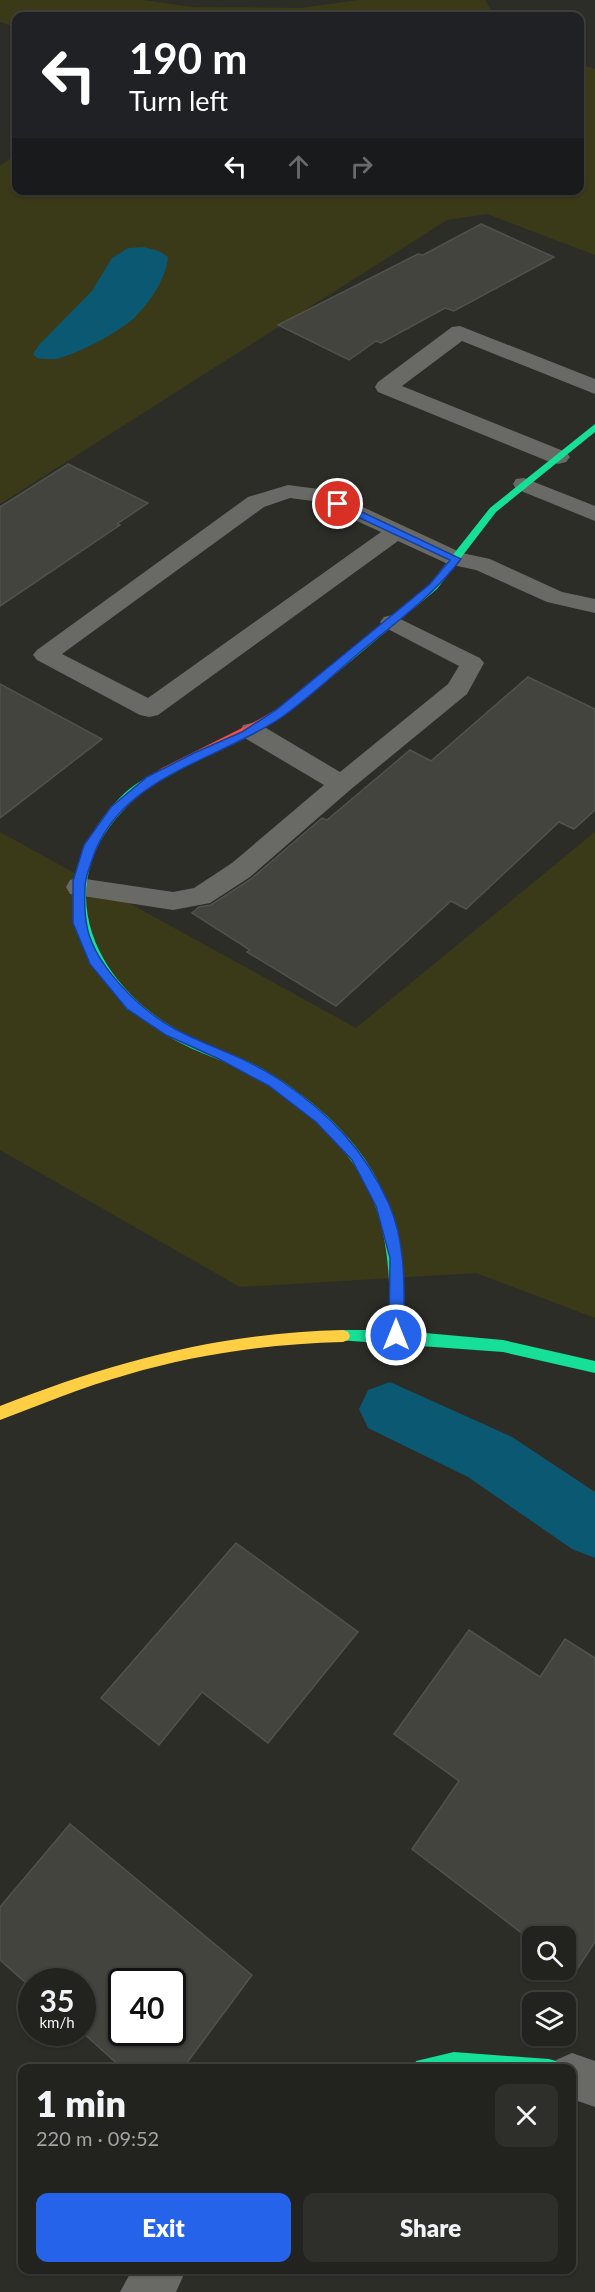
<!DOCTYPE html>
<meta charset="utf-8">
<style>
body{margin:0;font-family:Lato,sans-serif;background:#2e2f2b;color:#f1f3f6;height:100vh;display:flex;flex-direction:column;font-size:22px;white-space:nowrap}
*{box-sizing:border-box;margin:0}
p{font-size:20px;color:#a2a4a4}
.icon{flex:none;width:33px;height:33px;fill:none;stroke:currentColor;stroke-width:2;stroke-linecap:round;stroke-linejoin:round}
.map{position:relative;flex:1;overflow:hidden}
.side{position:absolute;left:18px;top:2064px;width:558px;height:210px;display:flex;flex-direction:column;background:#22221e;border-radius:12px;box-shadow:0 2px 4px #0004,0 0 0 2px #3f3f3c}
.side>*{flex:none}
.hud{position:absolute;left:12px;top:12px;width:572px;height:183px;border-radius:12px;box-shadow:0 2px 4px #0004,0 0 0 2px #3f3f3c;background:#202124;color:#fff;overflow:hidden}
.fabs{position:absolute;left:522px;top:1926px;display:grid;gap:12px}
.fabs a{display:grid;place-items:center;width:54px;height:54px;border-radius:12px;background:#22221e;box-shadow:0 2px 4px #0004,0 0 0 2px #3f3f3c;font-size:30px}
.speed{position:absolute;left:18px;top:1968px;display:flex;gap:12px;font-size:30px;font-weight:700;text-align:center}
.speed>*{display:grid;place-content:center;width:78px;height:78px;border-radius:50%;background:#22221e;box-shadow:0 2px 4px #0004,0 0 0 2px #3f3f3c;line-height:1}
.speed small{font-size:15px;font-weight:400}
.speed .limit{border:3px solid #111;border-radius:9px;background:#fff;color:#111}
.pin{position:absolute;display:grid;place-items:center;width:51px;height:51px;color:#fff;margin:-26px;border:3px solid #fff;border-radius:50%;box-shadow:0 2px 6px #0007}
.me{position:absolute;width:66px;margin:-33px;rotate:0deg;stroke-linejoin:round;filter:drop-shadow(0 0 4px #0008)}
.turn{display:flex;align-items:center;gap:21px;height:126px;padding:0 18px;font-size:27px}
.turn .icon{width:78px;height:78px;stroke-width:2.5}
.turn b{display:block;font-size:42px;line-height:51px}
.lanes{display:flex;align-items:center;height:57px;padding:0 18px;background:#0003;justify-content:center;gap:30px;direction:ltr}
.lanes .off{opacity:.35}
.round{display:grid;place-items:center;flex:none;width:63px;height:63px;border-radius:12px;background:#2e2f2b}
.head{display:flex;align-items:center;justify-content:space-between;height:102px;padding:0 18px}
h1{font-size:36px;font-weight:800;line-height:45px}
.primary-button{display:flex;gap:12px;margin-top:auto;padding:12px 18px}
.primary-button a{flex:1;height:69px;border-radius:12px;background:#2563eb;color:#fff;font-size:24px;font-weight:800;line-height:69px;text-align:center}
.primary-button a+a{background:#2e2f2b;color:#f1f3f6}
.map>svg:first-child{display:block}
.green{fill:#3a3a18}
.water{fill:#0a5872}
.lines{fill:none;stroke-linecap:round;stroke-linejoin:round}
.canal{fill:#0a5872;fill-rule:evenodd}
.building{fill:#44443f;stroke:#51514d;stroke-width:1.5;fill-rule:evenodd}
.lane{fill:#696966;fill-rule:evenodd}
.street{fill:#696966;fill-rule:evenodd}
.fast{fill:#16e098;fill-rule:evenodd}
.slow{fill:#ffcf43;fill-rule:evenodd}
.jam{fill:#f24e42;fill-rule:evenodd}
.route{fill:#2563eb;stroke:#184099;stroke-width:1.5}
</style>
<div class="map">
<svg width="595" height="2292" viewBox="0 0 595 2292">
<rect width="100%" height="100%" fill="#2d2d28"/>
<g class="green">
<path d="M0 0H143L192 7 300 8 359 0H485L494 16H16V27L0 22Z"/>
<path d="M579 64 595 69V255L487 214 447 220 0 504V166L16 154V190H579Z"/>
<path d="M0 832 356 1028 595 832V1318L476 1273 240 1287 0 1150Z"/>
</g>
<path class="water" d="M144 247 159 251 168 257C166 278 152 299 138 314 124 330 81 352 60 358 53 360 45 359 37 358L33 354 39 345 92 291 112 258 128 248Z"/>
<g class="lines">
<path class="canal" d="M390 1382 512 1437 595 1492V1558L572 1549 468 1477 368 1428 359 1409 368 1390Z"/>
</g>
<g class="building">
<path d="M481 224 554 257 454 311 445 308 381 343 376 341 349 360 278 325 418 254 423 255Z"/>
<path d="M68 464 148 503 117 524 120 525 0 606V507Z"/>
<path d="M528 677 595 709V810L574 829 559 822 466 909 451 901 336 1006 247 952 250 950 192 913 199 907 211 905 251 879 322 818 327 820 410 750 431 761Z"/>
<path d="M0 684 102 739 0 818Z"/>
<path d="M236 1543 358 1632 268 1743 202 1692 159 1745 101 1698Z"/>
<path d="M469 1630 540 1677 565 1639 595 1658V1942L574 1974 566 1968V1936H532V1941L412 1849 459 1781 394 1734Z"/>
<path d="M70 1824 252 1975 183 2068H122L82 2032V1982H32V1988L0 1960V1907ZM122 1982H172V2032H122Z"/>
</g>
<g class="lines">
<g class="lane">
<path d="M524 478 595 506V521L516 489 513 484 516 479Z"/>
<path d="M288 485 326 490 462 553 490 559 562 592 595 599V613L547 602 476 570 448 564 398 541 158 715 149 717 140 715 37 660 33 655 37 650 248 497ZM290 498 313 501 381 532 148 698 62 654 264 507Z"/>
<path d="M392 615 480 658 484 663 467 694 350 790 250 877 210 903 173 910 70 894 66 887 70 880 79 878 173 892 194 888 232 863 324 785 243 737 240 731 243 725 252 723 261 725 340 772 448 684 459 666 384 627 380 622 384 617Z"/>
</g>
<g class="street">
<path d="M460 326 595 379V394L462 341 402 386 566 452 570 457 566 462 558 464 550 462 378 392 375 387 378 382 452 327Z"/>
<path d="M572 2053 595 2061V2107L572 2099V2068H552L556 2060Z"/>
<path d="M132 2270H186L176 2292H120Z"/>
</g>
<g class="fast">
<path d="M595 424V432L496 512 437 589 303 701H295V697L429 585 490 508Z"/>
<path d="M148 778 154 782 152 785C115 813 86 849 86 897 87 957 133 1007 185 1034 210 1047 238 1055 263 1069 299 1090 334 1118 359 1151 400 1205 405 1266 403 1331L503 1340 595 1361V1373L503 1352 338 1340 336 1336 338 1332 343 1330H389C391 1268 388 1209 349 1158 324 1125 289 1097 253 1076 227 1061 197 1053 171 1038 107 1001 49 923 85 847 95 825 124 786 148 778Z"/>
<path d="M454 2052 549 2059 556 2061 558 2068H414L416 2061Z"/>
</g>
<path class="slow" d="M343 1330 348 1332 350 1336 348 1340 343 1342C269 1344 197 1354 126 1375 83 1387 42 1404 0 1420V1406C115 1361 219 1333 343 1330Z"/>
<path class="jam" d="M299 696 303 697V701C256 735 201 754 152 785L148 786 142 782 162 768 258 720Z"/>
</g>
<path class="route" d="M334 502H341L461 559C433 596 395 623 359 653 334 674 309 698 282 717 218 761 119 776 92 860 89 869 85 878 85 887 85 898 84 909 86 920 90 962 140 1010 175 1029 209 1047 248 1058 280 1080 329 1113 365 1150 389 1204 407 1246 404 1291 404 1335L402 1340 396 1342 391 1340 389 1335 390 1258 376 1206 352 1160 316 1122 269 1086 219 1059 166 1035 127 1009 90 964 73 923V881L84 845 111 807 147 777 194 753 242 732 276 710 430 584 450 560 334 506Z"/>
</svg>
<div class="fabs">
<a><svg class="icon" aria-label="search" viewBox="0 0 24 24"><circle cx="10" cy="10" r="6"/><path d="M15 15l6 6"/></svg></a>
<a><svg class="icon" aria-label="layers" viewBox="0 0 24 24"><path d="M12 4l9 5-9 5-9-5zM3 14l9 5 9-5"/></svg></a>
</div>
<div class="speed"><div>35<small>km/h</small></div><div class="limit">40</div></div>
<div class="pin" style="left:338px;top:504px;background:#d93025"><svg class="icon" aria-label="arrive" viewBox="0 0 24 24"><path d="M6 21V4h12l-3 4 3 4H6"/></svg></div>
<svg class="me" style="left:396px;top:1335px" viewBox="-20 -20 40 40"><circle r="17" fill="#2563eb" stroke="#fff" stroke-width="3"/><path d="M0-11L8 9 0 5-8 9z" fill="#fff"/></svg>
<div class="hud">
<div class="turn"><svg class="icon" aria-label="left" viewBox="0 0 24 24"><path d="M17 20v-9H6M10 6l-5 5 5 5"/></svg><div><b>190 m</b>Turn left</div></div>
<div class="lanes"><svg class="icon" aria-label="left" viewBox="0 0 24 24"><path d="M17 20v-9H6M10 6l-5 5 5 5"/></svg><svg class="icon off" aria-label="ahead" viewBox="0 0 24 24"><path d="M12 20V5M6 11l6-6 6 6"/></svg><svg class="icon off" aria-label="right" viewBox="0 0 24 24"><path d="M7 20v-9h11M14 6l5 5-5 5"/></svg></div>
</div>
<section class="side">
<div class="head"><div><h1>1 min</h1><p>220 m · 09:52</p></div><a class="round"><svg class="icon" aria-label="close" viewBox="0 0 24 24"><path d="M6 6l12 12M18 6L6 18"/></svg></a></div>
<div class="primary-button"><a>Exit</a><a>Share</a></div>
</section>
</div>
